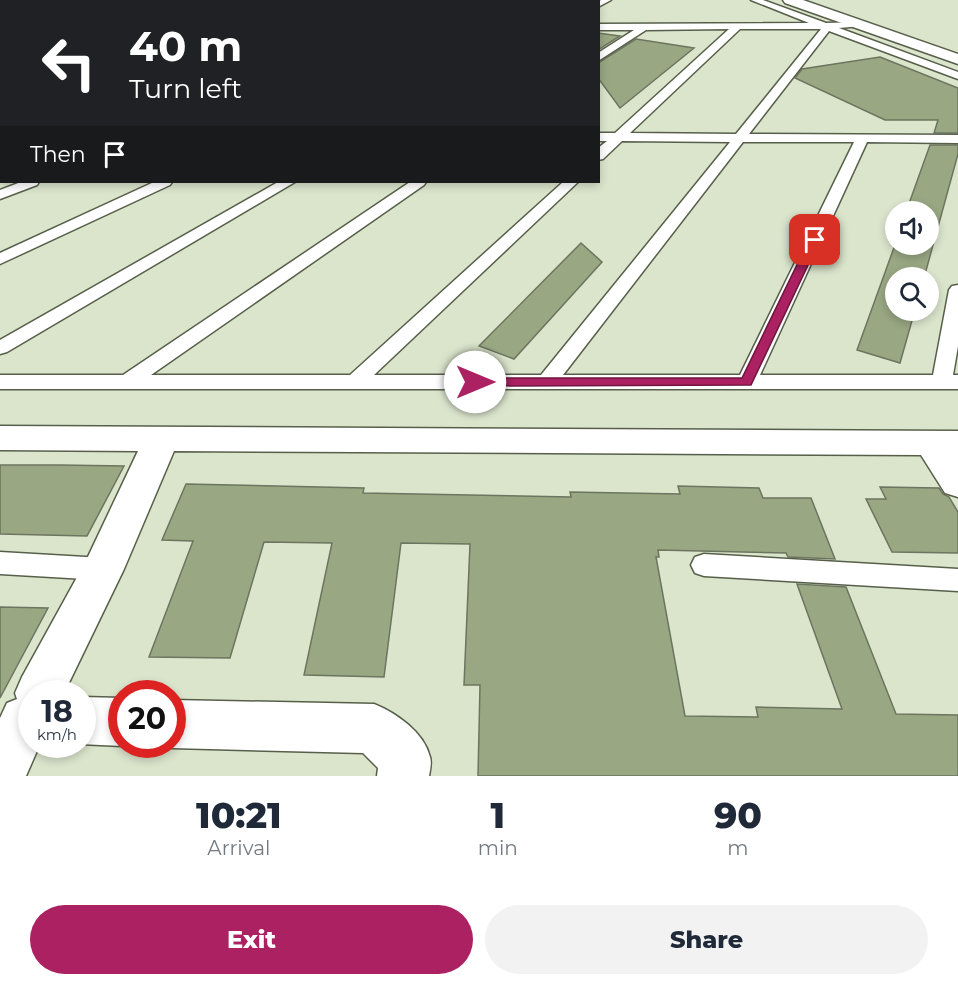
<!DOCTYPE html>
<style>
body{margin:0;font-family:Montserrat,sans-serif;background:#f2f2f3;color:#1f2937;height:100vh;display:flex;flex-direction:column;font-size:22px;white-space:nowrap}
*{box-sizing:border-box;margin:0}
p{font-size:20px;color:#747a83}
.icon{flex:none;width:33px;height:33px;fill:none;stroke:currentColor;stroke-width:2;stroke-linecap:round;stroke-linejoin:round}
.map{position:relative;height:776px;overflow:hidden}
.panel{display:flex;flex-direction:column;background:#fff;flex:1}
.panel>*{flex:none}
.hud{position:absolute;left:0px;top:0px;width:600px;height:183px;box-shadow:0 3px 9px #0003;background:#202124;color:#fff;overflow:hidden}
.controls{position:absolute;left:885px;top:201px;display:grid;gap:12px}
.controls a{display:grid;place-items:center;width:54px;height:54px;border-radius:50%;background:#fff;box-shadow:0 3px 9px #0003;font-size:30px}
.speed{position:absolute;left:18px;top:680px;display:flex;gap:12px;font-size:30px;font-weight:700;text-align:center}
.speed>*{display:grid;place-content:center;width:78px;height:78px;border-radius:50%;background:#fff;box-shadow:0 3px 9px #0003;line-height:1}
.speed small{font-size:15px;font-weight:400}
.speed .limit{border:9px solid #d22;background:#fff;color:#111}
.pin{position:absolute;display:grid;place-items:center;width:51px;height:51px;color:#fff;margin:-26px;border-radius:12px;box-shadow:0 3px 9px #0006}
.me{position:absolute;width:66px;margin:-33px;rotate:90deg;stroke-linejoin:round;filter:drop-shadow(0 0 4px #0008)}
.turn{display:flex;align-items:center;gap:21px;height:126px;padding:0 30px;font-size:27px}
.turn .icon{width:78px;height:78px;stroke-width:2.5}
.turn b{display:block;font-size:42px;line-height:51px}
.then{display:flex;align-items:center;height:57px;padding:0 30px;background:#0003;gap:12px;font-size:22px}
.eta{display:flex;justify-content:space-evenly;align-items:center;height:102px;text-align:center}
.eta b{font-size:36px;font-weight:800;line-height:42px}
.primary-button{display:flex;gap:12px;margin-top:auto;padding:12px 30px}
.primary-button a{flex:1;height:69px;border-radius:36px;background:#ac2161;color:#fff;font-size:24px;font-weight:800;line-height:69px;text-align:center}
.primary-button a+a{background:#f2f2f3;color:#1f2937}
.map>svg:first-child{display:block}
.building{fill:#99a783;stroke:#6c755f;stroke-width:1.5}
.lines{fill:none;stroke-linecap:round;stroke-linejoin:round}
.lane-casing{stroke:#575f4a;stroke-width:3}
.street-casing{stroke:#575f4a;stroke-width:3}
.secondary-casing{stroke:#575f4a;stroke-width:3}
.lane{fill:#fff;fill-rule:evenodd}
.street{fill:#fff;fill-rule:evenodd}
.secondary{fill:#fff;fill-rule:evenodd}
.route{fill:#ac2161;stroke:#70153f;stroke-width:1.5}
</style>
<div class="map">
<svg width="958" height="776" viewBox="0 0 958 776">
<rect width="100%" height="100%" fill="#dbe5cc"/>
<g class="building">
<path d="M598 33 620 36 598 50Z"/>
<path d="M636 39 694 48 620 108 598 78V63Z"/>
<path d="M880 57 958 88V133H934L938 120H885L795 78 802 69Z"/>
<path d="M930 145H958V154L924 278H896V310H915L900 363 857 350 896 242V244H928V212H906Z"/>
<path d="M581 243 602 262 514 359 479 346Z"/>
<path d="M0 465H60L124 466 87 536 0 534Z"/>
<path d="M186 484 364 488 363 493 571 497 570 492 680 494 678 486 759 488 763 498H811L835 559 788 557 786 553 658 550 659 557H656L685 716 758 717 756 707 842 709 797 584 846 587 896 714 958 715V776H478L480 685H464L470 544 401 543 384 677 304 675 332 543 264 542 230 658 149 657 193 541 162 540Z"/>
<path d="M880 487 939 488 943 494 949 497 958 512V553L892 552 866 499H886Z"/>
<path d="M0 607 48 608 0 698Z"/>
</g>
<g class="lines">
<g class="lane-casing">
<g id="lane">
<path d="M10 0H22L8 2Z"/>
<path d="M100 0H111L98 2Z"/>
<path d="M189 0H200L187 2Z"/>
<path d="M274 0H285L272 2Z"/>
<path d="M360 0H371L359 2Z"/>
<path d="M445 0H456L444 2Z"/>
<path d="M531 0H541L530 2Z"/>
<path d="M601 0H611L598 7V2Z"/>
<path d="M751 0H763L826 23 861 22V26L839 28 958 72V79L829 31 749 134 958 135V143L867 142 760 375H933L949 290 952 286 958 285V346L953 375H958V389H0V375H123L410 182H426L424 185 151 375H350L563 182H578L374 375H541L730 142 622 141 603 159 598 160V148L607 141H598V133H615L729 29 646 30 598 61V53L634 30H598V24L809 23ZM740 29H821L736 134 630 133ZM743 142H854L740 375H563Z"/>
<rect x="0" y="15" width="2" height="6"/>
<rect x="0" y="129" width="2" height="8"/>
<path d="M21 182H39L37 185 0 199V190Z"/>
<path d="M154 182H172L170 185 0 264V253Z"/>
<path d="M278 182H295L7 352 0 354V340Z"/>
<path d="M0 552 103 558 113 561 116 569 113 577 103 580 0 574Z"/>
<path d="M704 554 958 569V591L704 576 695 573 691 565 695 557Z"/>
</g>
</g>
<g class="street-casing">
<g id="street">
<path d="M0 426 958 431V497L945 493 921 455 174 451 124 569 64 693H32V744H40L26 776H0V718L7 703 17 699 15 693 22 677 86 561 138 451 0 450Z"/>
<path d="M82 697 122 698V744H128L122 746 79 744H82Z"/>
<path d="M172 700 374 704C396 713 424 732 430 757 432 763 430 770 429 776H377L378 768 363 753 172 748 161 744H172Z"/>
</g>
</g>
<g class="secondary-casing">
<path id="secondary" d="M783 0H803L958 54V64L785 3Z"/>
</g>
<use href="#lane" class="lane"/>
<use href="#street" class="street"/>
<use href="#secondary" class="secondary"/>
</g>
<path class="route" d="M815 237 820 240 751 385 475 386 468 382 475 378H742L809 240Z"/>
</svg>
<div class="controls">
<a><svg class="icon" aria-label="sound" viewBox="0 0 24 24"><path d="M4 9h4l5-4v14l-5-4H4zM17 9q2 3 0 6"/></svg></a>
<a><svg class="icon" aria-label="search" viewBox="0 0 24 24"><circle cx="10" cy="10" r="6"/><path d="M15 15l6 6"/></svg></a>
</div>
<div class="speed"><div>18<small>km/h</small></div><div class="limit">20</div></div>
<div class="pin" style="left:815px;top:240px;background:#d93025"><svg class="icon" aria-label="arrive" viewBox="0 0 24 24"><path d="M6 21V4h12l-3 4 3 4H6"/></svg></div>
<svg class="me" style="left:475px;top:382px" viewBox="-20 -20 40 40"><circle r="19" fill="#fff"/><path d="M0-13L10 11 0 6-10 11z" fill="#ac2161"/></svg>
<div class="hud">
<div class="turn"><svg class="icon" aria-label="left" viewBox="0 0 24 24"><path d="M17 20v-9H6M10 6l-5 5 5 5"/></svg><div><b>40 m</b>Turn left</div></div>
<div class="then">Then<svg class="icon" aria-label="arrive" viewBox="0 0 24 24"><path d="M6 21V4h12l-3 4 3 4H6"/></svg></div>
</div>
</div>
<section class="panel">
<div class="eta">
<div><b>10:21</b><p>Arrival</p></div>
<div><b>1</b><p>min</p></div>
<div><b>90</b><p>m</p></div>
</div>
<div class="primary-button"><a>Exit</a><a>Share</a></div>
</section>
